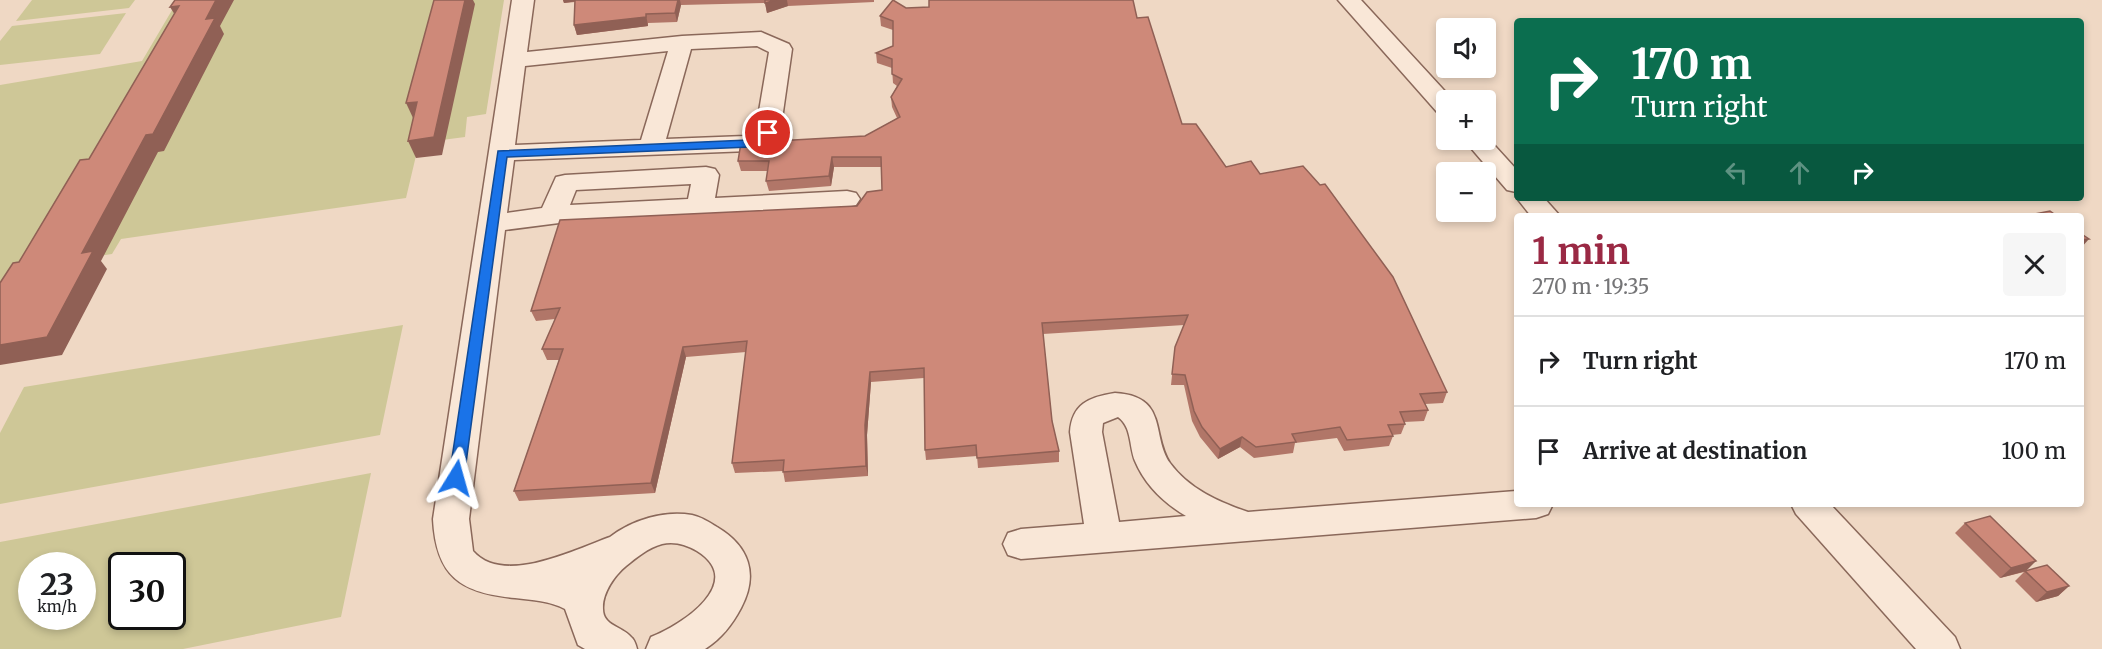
<!DOCTYPE html>
<meta charset="utf-8">
<style>
body{margin:0;font-family:Merriweather,serif;background:#f6f6f6;color:#202124;height:100vh;display:flex;flex-direction:column;font-size:22px;white-space:nowrap}
*{box-sizing:border-box;margin:0}
p{font-size:20px;color:#757577}
.icon{flex:none;width:33px;height:33px;fill:none;stroke:currentColor;stroke-width:2;stroke-linecap:round;stroke-linejoin:round}
.map{position:relative;flex:1;overflow:hidden}
.details{position:absolute;left:1514px;top:213px;width:570px;height:294px;display:flex;flex-direction:column;background:#fff;border-radius:6px;box-shadow:0 3px 9px #0003}
.details>*{flex:none}
.banner{position:absolute;left:1514px;top:18px;width:570px;height:183px;border-radius:6px;box-shadow:0 3px 9px #0003;background:#0b6e4f;color:#fff;overflow:hidden}
.fabs{position:absolute;left:1436px;top:18px;display:grid;gap:12px}
.fabs a{display:grid;place-items:center;width:60px;height:60px;border-radius:6px;background:#fff;box-shadow:0 3px 9px #0003;font-size:30px}
.speed{position:absolute;left:18px;top:552px;display:flex;gap:12px;font-size:30px;font-weight:700;text-align:center}
.speed>*{display:grid;place-content:center;width:78px;height:78px;border-radius:50%;background:#fff;box-shadow:0 3px 9px #0003;line-height:1}
.speed small{font-size:15px;font-weight:400}
.speed .limit{border:3px solid #111;border-radius:9px;background:#fff;color:#111}
.pin{position:absolute;display:grid;place-items:center;width:51px;height:51px;color:#fff;margin:-26px;border:3px solid #fff;border-radius:50%;box-shadow:0 2px 6px #0007}
.me{position:absolute;width:66px;margin:-33px;rotate:8deg;stroke-linejoin:round;filter:drop-shadow(0 0 4px #0008)}
.turn{display:flex;align-items:center;gap:21px;height:126px;padding:0 18px;font-size:27px}
.turn .icon{width:78px;height:78px;stroke-width:2.5}
.turn b{display:block;font-size:42px;line-height:51px}
.lanes{display:flex;align-items:center;height:57px;padding:0 18px;background:#0003;justify-content:center;gap:30px;direction:ltr}
.lanes .off{opacity:.35}
.round{display:grid;place-items:center;flex:none;width:63px;height:63px;border-radius:6px;background:#f6f6f6}
.head{display:flex;align-items:center;justify-content:space-between;height:102px;padding:0 18px}
h1{font-size:36px;font-weight:700;line-height:45px;color:#9a2944}
ul{padding:0;list-style:none}
li{display:flex;align-items:center;gap:18px;height:90px;padding:0 18px;border-top:2px solid #e0e0e0}
li div{flex:1}
li b{display:block;font-size:22px}
li em{font-style:normal}
.map>svg:first-child{display:block}
.green{fill:#cec797;fill-rule:evenodd}
.lines{fill:none;stroke-linecap:round;stroke-linejoin:round}
.minor-casing{stroke:#8a685a;stroke-width:3}
.minor{fill:#f9e7d7;fill-rule:evenodd}
.wall{fill:#b17668}
.shaded-wall{fill:#906055}
.building{fill:#ce8979;stroke:#906055;stroke-width:1.5}
.route{fill:#1a73e8;stroke:#114b97;stroke-width:1.5}
</style>
<div class="map">
<svg width="2102" height="649" viewBox="0 0 2102 649">
<rect width="100%" height="100%" fill="#efd8c4"/>
<g class="green">
<path d="M32 0H135L129 8 16 21Z"/>
<path d="M178 0H504L486 114 467 117 465 137 419 143 406 198 121 239 112 254 24 267 0 309V85L142 61Z"/>
<path d="M126 13 100 54 0 65V41L12 26Z"/>
<path d="M403 325 380 435 0 504V433L24 387Z"/>
<path d="M371 473 341 617 183 649H0V542ZM32 566H82V616H32ZM122 566H172V616H122Z"/>
</g>
<g class="lines">
<g class="minor-casing">
<g id="minor">
<path d="M512 0H534L527 52 682 36 761 32 789 44 792 49 780 133 777 138 750 151 514 160 507 213 542 208 556 177 565 175 706 167 715 169 719 175 715 198 847 191 856 193 860 199 856 205 847 207 567 222 505 230 469 519 473 551C503 586 574 550 610 537 632 520 664 510 692 515 701 517 709 522 717 527 749 546 759 574 741 608 732 625 721 639 705 649H646L651 637C682 625 747 582 697 551 687 545 674 541 662 544 648 548 637 557 626 566 615 575 602 593 603 609 603 626 622 626 631 637 634 639 636 645 637 649H585L578 645 565 609C550 601 532 600 515 598 460 593 436 576 433 519ZM757 46 769 52 756 129 745 136 666 139 691 49ZM668 51 641 140 515 145 525 66ZM691 184 688 199 570 205 576 190Z"/>
<path d="M1338 0H1361L1453 100H1446V114L1437 112Z"/>
<path d="M1485 135 1516 169V192L1507 190 1464 140H1485Z"/>
<path d="M1516 197 1544 198 1560 216H1531Z"/>
<path d="M1115 393C1169 396 1151 436 1170 463 1189 489 1219 502 1248 512L1516 491V504H1553L1548 514 1536 518 1021 559 1008 555 1003 544 1008 533 1021 529 1084 524 1070 432C1072 404 1089 397 1115 393ZM1118 417C1132 427 1129 446 1135 461 1145 485 1164 503 1186 516L1119 522 1102 432 1103 423Z"/>
<path d="M1791 504H1830L1955 637 1960 649H1916L1796 514Z"/>
</g>
</g>
<use href="#minor" class="minor"/>
</g>
<g class="wall">
<path d="M563 0H874V2L788 6 767 13 765 3 681 5 677 22 648 23V26L577 35 574 25 575 2 564 3Z"/>
<path d="M906 8 1137 18 1182 124 1226 167 1260 174 1447 392 1443 403 1425 404 1428 410 1424 421 1404 422 1405 424 1401 434 1392 435 1393 436 1389 446 1344 451 1337 438 1295 443 1293 453 1254 458 1240 447 1218 459 1200 437 1192 421 1184 385H1171L1175 347 1184 325 1043 334 1052 421 1059 451V462L978 468 977 456 926 460 925 450 924 378 871 382 867 435 868 476 785 482 783 471 735 473 732 463 746 352 686 357 655 493 519 501 514 491 559 360H547L542 349 555 319 536 321 531 311 857 206 882 190V167H834L831 186 769 191 766 181 768 171H741L738 161 865 136 897 118 892 107 891 97 897 86 893 83 892 68 877 63 876 53 893 46V30L881 26 880 16Z"/>
<path d="M1965 523 2027 570 2069 586 2058 596 2036 602 2015 581 2024 572 2000 578 1955 533Z"/>
</g>
<g class="shaded-wall">
<path d="M216 0H234L220 26 224 34 164 151 158 152 101 261 107 269 62 355 0 365V345L82 253Z"/>
<path d="M465 0H473L475 4 442 155 416 158 408 141Z"/>
<path d="M563 0H578V1L564 3Z"/>
<path d="M678 0H680L681 5 677 22 675 13Z"/>
<path d="M776 0H787L788 6 767 13 765 3Z"/>
<path d="M179 6 180 23 170 7Z"/>
<path d="M646 14 648 26 577 35 574 25Z"/>
<path d="M417 102 414 120 406 103Z"/>
<path d="M832 157 834 167 831 186 829 176Z"/>
<path d="M2089 239 2080 249V240Z"/>
<path d="M683 347 686 357 655 493 651 483Z"/>
<path d="M870 372 871 382 867 435 868 476 866 466 865 425Z"/>
<path d="M1242 437 1240 447 1218 459 1220 449Z"/>
<path d="M2036 561 2026 571 2000 578 2011 568Z"/>
<path d="M2069 586 2058 596 2036 602 2047 592Z"/>
</g>
<g class="building">
<path d="M175 0H216L206 19 215 18 153 134 146 135 82 253 93 251 47 337 0 345V283L13 263 19 262 80 160 89 159 179 6 170 7Z"/>
<path d="M434 0H465L434 137 408 141 417 102 406 103Z"/>
<path d="M575 0H678L675 13 646 14V17L574 25Z"/>
<path d="M765 0H776L765 3Z"/>
<path d="M893 0 906 8 929 7V0H1133L1137 18 1148 17 1182 124H1196L1226 167 1251 161 1260 174 1303 166 1320 185 1325 184 1393 277 1447 392 1420 394 1428 410 1400 412 1405 424 1388 425 1393 436 1347 440 1340 427 1292 434 1296 442 1256 447 1242 437 1220 449 1202 427 1194 411 1185 375 1172 374 1175 347 1188 315 1042 323 1052 421 1059 451 977 458 976 445 925 450 924 368 870 372 865 425 866 466 783 472 784 460 732 463 747 341 683 347 651 483 514 491 563 349H542L560 308 531 311 560 220 857 206 867 192 882 190 881 157H832L829 176 766 181 769 161H738L741 143 865 136 900 117 891 97 902 79 892 74V59L876 53 893 46V21L880 16Z"/>
<path d="M2050 211 2057 216H2031L2029 215Z"/>
<path d="M2080 233 2089 239 2080 240Z"/>
<path d="M1990 516 2036 561 2011 568 1965 523Z"/>
<path d="M2047 565 2069 586 2047 592 2025 571Z"/>
</g>
<path class="route" d="M764 131 774 133 750 147 507 157 464 478 456 484 451 483 449 478 498 151 748 140Z"/>
</svg>
<div class="fabs">
<a><svg class="icon" aria-label="sound" viewBox="0 0 24 24"><path d="M4 9h4l5-4v14l-5-4H4zM17 9q2 3 0 6"/></svg></a>
<a>+</a>
<a>−</a>
</div>
<div class="speed"><div>23<small>km/h</small></div><div class="limit">30</div></div>
<div class="pin" style="left:768px;top:133px;background:#d93025"><svg class="icon" aria-label="arrive" viewBox="0 0 24 24"><path d="M6 21V4h12l-3 4 3 4H6"/></svg></div>
<svg class="me" style="left:456px;top:478px" viewBox="-20 -20 40 40"><path d="M0-17L14 15 0 8-14 15z" fill="#1a73e8" stroke="#fff" stroke-width="4"/></svg>
<div class="banner">
<div class="turn"><svg class="icon" aria-label="right" viewBox="0 0 24 24"><path d="M7 20v-9h11M14 6l5 5-5 5"/></svg><div><b>170 m</b>Turn right</div></div>
<div class="lanes"><svg class="icon off" aria-label="left" viewBox="0 0 24 24"><path d="M17 20v-9H6M10 6l-5 5 5 5"/></svg><svg class="icon off" aria-label="ahead" viewBox="0 0 24 24"><path d="M12 20V5M6 11l6-6 6 6"/></svg><svg class="icon" aria-label="right" viewBox="0 0 24 24"><path d="M7 20v-9h11M14 6l5 5-5 5"/></svg></div>
</div>
<section class="details">
<div class="head"><div><h1>1 min</h1><p>270 m · 19:35</p></div><a class="round"><svg class="icon" aria-label="close" viewBox="0 0 24 24"><path d="M6 6l12 12M18 6L6 18"/></svg></a></div>
<ul>
<li><svg class="icon" aria-label="right" viewBox="0 0 24 24"><path d="M7 20v-9h11M14 6l5 5-5 5"/></svg><div><b>Turn right</b></div><em>170 m</em></li>
<li><svg class="icon" aria-label="arrive" viewBox="0 0 24 24"><path d="M6 21V4h12l-3 4 3 4H6"/></svg><div><b>Arrive at destination</b></div><em>100 m</em></li>
</ul>
</section>
</div>
